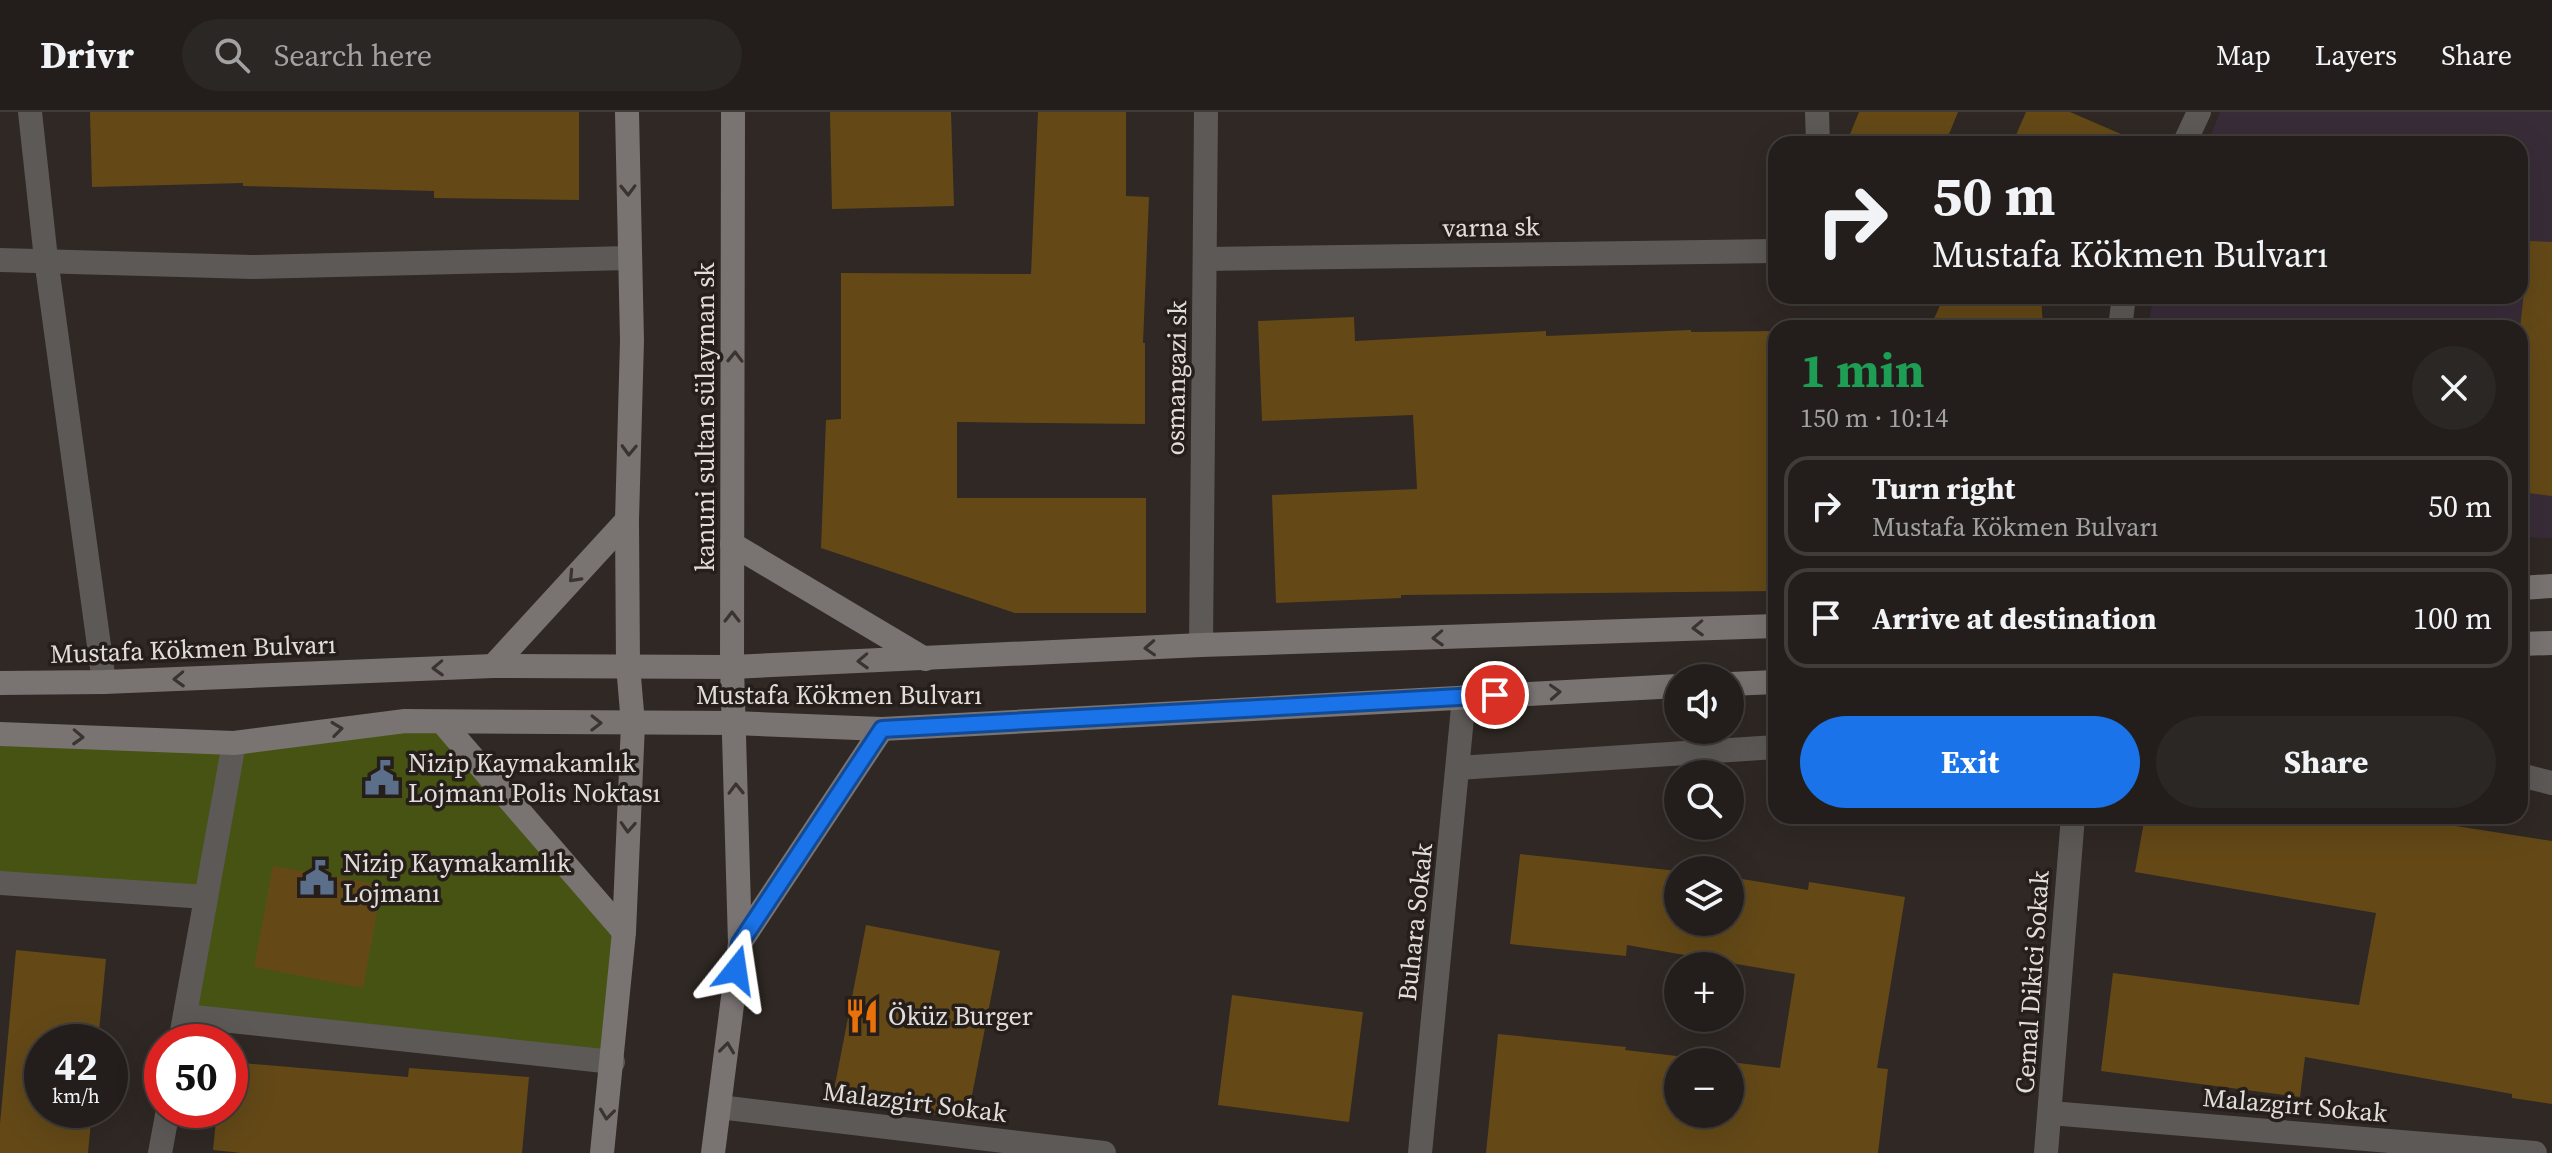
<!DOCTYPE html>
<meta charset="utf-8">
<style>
body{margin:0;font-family:"Source Serif 4",serif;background:#2b2724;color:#f1f3f6;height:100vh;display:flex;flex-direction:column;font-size:30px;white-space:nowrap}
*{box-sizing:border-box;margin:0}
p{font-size:26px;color:#a3a2a3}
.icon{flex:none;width:44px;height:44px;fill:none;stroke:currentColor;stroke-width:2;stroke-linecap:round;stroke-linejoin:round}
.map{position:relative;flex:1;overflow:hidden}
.drawer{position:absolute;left:1768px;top:208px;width:760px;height:504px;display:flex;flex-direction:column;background:#231e1b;border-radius:24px;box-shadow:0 8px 32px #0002,0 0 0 2px #403c3a}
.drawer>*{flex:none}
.banner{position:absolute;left:1768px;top:24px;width:760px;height:168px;border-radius:24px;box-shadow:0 8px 32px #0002,0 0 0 2px #403c3a;background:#231e1b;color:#f1f3f6;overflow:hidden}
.controls{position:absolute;left:1664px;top:552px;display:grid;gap:16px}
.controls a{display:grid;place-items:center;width:80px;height:80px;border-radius:50%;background:#231e1b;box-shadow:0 8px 32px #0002,0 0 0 2px #403c3a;font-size:40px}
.speed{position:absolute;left:24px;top:912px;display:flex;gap:16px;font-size:40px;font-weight:700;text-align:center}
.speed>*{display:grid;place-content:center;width:104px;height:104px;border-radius:50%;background:#231e1b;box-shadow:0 8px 32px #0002,0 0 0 2px #403c3a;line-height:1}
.speed small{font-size:20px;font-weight:400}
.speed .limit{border:12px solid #d22;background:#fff;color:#111}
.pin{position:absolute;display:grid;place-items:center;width:68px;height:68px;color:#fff;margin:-34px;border:4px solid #fff;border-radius:50%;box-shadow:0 2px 8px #0007}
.me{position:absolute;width:88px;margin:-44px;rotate:15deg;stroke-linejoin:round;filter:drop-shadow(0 0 6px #0008)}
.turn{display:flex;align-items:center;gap:28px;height:168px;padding:0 32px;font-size:36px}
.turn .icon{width:104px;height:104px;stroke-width:2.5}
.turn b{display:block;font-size:56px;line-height:68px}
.round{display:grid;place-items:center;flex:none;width:84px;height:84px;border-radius:42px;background:#2b2724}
.headline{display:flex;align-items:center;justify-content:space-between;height:136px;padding:0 32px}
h1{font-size:48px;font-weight:700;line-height:60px;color:#1e9e55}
.cta{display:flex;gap:16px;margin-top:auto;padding:16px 32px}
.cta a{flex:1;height:92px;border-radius:48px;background:#1a73e8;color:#fff;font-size:32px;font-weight:700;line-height:92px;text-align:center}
.cta a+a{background:#2b2724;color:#f1f3f6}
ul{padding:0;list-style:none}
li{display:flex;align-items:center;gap:24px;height:100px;margin:0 16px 12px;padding:0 16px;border:4px solid #403c3a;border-radius:24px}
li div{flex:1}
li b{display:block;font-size:30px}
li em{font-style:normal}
header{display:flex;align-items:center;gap:48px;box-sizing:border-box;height:112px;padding:0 40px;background:#231e1b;border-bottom:2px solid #403c3a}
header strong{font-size:38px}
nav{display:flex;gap:44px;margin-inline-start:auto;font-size:28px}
.search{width:560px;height:72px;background:#2b2724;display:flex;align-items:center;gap:20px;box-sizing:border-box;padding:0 28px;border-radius:44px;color:#a3a2a3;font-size:30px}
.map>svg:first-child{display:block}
.education{fill:#392c39}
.green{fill:#475313}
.building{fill:#644917}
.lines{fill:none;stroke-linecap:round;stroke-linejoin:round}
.street{stroke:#5d5957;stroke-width:24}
.secondary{stroke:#797371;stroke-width:24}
.oneway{stroke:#3a3330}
.route-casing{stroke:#114b97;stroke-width:20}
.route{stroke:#1a73e8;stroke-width:14}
.labels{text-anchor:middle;stroke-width:7;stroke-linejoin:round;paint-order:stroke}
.street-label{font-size:26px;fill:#e1ddda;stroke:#251e1a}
.poi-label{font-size:26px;fill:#e1ddda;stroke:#251e1a;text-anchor:start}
</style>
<header>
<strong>Drivr</strong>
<div class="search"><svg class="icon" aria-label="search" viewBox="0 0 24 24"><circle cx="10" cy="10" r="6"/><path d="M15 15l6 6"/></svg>Search here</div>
<nav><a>Map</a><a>Layers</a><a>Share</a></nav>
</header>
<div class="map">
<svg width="2552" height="1041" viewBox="0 0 2552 1041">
<rect width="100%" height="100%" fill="#2f2824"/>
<path class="education" d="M2220 0H2552V426L2520 425V216H2147L2154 184H2520V32H2207Z"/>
<path class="green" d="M442 610 624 820 613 950 185 904 206 785 0 772V622L234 631Z"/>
<g class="building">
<path d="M90 0H579V88L434 86V79L243 74V71L92 75Z"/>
<path d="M830 0H951L954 94 832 97Z"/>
<path d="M1038 0H1126V84L1149 85 1143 231H1145V312L957 310V386H1146V501H1015L821 436 826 308 841 307V161L1031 162Z"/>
<path d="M1859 0H1958L1945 32H1846Z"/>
<path d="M2026 0H2070L2144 32H2012Z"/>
<path d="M2530 129 2552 130V384L2520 380V216Z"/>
<path d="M1944 184H2041L2043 216H1930Z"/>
<path d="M1354 205 1355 229 1546 219V224L1691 218V220L1776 219V479L1401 483V486L1276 491 1272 383 1417 377 1413 303 1262 309 1258 209Z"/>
<path d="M2145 704H2359L2410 712 2411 707 2552 729V992L2512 986V982L2305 945 2300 985 2101 959 2113 861 2359 893 2376 801 2135 760Z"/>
<path d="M1520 742 1678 759V810H1730V765L1808 778 1809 770 1905 785 1877 956 1888 957 1878 1041H1486L1498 922 1626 935 1625 938 1729 950H1678V1002H1730V950L1780 956 1795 862 1627 833 1626 844 1510 832Z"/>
<path d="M273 754 382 773 363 876 254 855Z"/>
<path d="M866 813 1000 839 967 1009 833 983Z"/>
<path d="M16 838 106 847 98 930H42V998H92L88 1041H0V1012Z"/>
<path d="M1232 883 1363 900 1349 1010 1218 993Z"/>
<path d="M230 950 408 965 409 956 529 965 522 1041H242L213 1038 217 998H230Z"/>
</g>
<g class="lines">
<g class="street">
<path d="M30 0 46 147 104 570"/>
<path d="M1817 0 1818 32"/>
<path d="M2184 32 2199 0"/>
<path d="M1206 147 1776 139"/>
<path d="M0 148 252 155 629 146"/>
<path d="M2120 216 2124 184"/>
<path d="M1201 533 1206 0"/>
<path d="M1458 656 1776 635"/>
<path d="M2520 663 2552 671"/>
<path d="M0 771 206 785"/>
<path d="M185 904 613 950"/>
<path d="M180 930 234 631"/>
<path d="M719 995 1104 1041"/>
<path d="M2050 1001 2535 1041"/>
<path d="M160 1041 168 998"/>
<path d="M1420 1041 1464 585"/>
<path d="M2046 1041 2073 704"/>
</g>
<g class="secondary">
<path d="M732 432 925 547"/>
<path d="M2520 476 2552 474"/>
<path d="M2520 532 2552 531"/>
<path d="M493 554 627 408"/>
<path d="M0 571 104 570 493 554 732 555 1201 533 1776 514"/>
<path d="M1730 572 1776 570"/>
<path d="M442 610 624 820"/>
<path d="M0 622 234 631 405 609 734 611 882 617 1678 574"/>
<path d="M740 831 882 617"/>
<path d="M602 1041 624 820 633 612 628 553 627 408 632 229 627 0"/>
<path d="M713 1041 740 831 732 555 733 0"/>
</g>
</g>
<defs><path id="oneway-chevron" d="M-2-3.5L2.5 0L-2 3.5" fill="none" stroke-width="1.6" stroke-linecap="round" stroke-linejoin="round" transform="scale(2)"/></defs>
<g class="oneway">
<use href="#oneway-chevron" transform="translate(628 78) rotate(89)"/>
<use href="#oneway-chevron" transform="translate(735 245) rotate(-89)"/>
<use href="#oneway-chevron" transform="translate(629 338) rotate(92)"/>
<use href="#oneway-chevron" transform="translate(574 465) rotate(133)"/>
<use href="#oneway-chevron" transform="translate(732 505) rotate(-90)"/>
<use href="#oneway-chevron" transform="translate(1698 516) rotate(178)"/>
<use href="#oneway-chevron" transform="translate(1438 526) rotate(178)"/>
<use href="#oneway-chevron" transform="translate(1150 536) rotate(177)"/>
<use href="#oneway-chevron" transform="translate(863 549) rotate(178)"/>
<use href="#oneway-chevron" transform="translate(438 556) rotate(178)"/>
<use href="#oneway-chevron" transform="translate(179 567) rotate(178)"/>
<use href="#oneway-chevron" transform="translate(1555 580) rotate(-3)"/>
<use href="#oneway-chevron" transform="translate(596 611) rotate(1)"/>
<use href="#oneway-chevron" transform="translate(337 617) rotate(-7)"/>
<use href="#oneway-chevron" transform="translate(78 625) rotate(2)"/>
<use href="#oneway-chevron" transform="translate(736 677) rotate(-91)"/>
<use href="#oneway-chevron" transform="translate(628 715) rotate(93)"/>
<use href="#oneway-chevron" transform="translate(727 936) rotate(-83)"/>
<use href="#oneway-chevron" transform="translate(607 1002) rotate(97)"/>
</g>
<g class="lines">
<g class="route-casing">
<path id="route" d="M736 858 740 831 882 617 1495 583"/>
</g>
<use href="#route" class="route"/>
</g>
<defs>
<g id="civic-bare" transform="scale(2.76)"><path d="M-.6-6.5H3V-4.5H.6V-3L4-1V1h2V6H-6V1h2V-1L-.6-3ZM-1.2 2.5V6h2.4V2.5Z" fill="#5c6f8a" stroke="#251e1a" stroke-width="2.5" paint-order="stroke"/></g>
<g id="restaurant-bare" transform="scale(2.76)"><path d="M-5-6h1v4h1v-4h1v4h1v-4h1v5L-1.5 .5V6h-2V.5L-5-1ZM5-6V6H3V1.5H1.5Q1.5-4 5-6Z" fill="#e8710a" stroke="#251e1a" stroke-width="2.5" paint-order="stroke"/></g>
</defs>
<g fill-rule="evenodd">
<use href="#civic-bare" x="382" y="666"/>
<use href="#civic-bare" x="317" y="766"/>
<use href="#restaurant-bare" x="862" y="904"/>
</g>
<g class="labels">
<g class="street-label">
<text transform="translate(1491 115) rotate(-1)" y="9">varna sk</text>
<text transform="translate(1176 266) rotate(-89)" y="9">osmangazi sk</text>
<text transform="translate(705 305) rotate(-90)" y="9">kanuni sultan sülayman sk</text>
<text transform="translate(193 537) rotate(-2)" y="9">Mustafa Kökmen Bulvarı</text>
<text x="839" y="592">Mustafa Kökmen Bulvarı</text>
<text transform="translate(1415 810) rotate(-84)" y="9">Buhara Sokak</text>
<text transform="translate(2032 870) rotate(-86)" y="9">Cemal Dikici Sokak</text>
<text transform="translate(915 990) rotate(7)" y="9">Malazgirt Sokak</text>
<text transform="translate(2295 993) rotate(5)" y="9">Malazgirt Sokak</text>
</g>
<g class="poi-label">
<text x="408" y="660">Nizip Kaymakamlık<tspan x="408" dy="30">Lojmanı Polis Noktası</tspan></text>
<text x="343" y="760">Nizip Kaymakamlık<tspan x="343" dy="30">Lojmanı</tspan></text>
<text x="888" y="913">Öküz Burger</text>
</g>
</g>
</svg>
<div class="controls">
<a><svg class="icon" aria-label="sound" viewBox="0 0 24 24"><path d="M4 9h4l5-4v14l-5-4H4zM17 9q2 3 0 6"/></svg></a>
<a><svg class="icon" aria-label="search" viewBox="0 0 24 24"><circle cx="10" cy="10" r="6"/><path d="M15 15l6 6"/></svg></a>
<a><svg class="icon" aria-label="layers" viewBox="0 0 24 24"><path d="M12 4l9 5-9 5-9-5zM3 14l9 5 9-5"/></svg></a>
<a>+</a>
<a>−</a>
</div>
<div class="speed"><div>42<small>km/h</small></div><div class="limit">50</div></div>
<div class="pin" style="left:1495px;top:583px;background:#d93025"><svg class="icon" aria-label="arrive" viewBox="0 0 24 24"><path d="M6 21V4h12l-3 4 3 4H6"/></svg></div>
<svg class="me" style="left:736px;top:858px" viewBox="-20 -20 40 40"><path d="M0-17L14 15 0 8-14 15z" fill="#1a73e8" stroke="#fff" stroke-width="4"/></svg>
<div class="banner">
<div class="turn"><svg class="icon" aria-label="right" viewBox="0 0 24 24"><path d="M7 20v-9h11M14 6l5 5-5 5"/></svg><div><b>50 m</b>Mustafa Kökmen Bulvarı</div></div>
</div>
<section class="drawer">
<div class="headline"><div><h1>1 min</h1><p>150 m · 10:14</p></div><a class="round"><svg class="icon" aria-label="close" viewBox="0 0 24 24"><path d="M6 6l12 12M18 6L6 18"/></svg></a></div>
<ul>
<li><svg class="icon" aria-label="right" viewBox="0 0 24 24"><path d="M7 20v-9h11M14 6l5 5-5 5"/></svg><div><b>Turn right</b><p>Mustafa Kökmen Bulvarı</p></div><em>50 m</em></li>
<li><svg class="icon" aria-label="arrive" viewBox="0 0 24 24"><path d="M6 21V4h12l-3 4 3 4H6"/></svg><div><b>Arrive at destination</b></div><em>100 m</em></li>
</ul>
<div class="cta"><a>Exit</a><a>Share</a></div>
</section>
</div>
